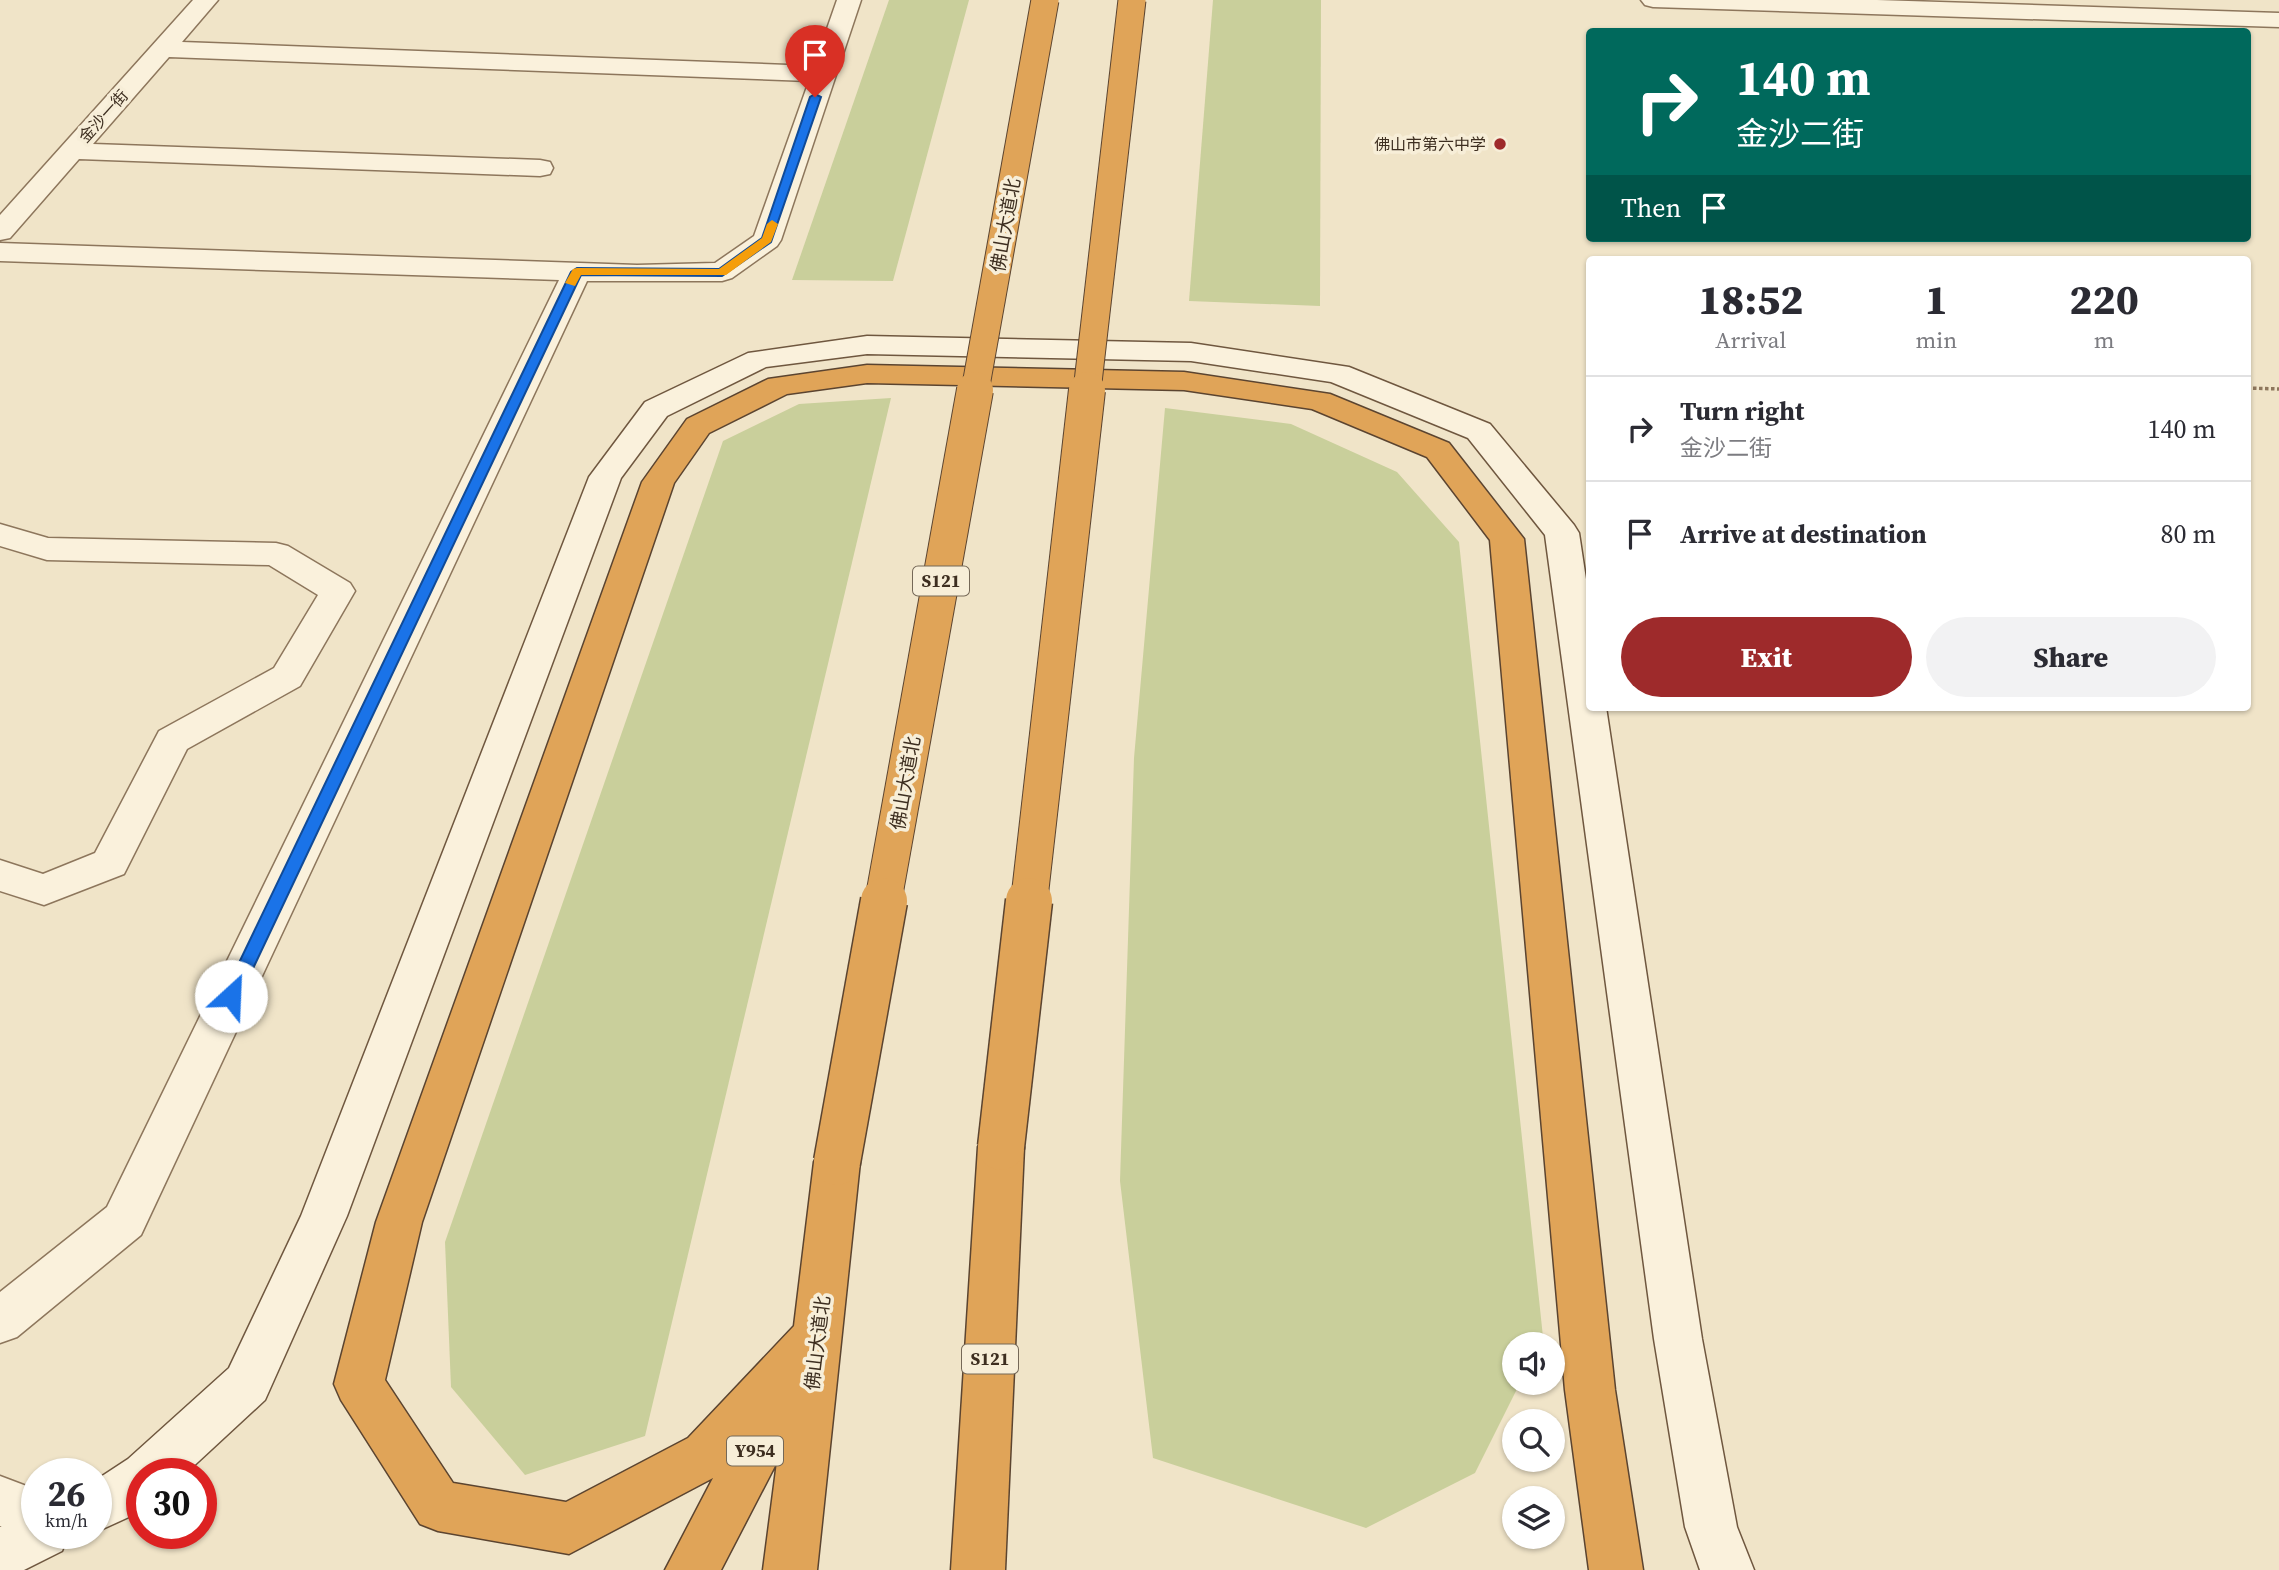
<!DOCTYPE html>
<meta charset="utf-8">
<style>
body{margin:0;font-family:"Source Serif 4","Noto Sans SC",serif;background:#f2f2f3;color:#2b2b33;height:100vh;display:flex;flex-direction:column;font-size:26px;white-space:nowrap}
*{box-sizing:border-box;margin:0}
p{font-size:23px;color:#7c7c81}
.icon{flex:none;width:38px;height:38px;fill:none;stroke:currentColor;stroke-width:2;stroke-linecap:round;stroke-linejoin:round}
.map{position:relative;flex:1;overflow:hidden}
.details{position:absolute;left:1586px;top:256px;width:665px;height:455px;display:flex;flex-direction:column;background:#fff;border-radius:7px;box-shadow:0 2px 5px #0004}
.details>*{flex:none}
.banner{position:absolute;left:1586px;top:28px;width:665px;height:214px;border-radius:7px;box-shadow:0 2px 5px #0004;background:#00695c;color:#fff;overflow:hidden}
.controls{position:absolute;left:1502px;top:1332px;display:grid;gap:14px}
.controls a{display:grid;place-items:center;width:63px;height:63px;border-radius:50%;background:#fff;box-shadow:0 2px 5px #0004;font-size:35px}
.speed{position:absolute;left:21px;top:1458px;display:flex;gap:14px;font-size:35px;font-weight:700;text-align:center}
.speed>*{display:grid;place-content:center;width:91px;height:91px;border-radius:50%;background:#fff;box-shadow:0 2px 5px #0004;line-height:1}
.speed small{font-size:18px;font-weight:400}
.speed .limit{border:10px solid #d22;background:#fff;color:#111}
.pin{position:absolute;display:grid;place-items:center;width:60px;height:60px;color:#fff;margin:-72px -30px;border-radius:50% 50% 50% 0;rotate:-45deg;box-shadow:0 0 7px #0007}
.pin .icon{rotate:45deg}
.me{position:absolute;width:77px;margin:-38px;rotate:25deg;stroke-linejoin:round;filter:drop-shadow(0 0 5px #0008)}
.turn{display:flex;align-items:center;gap:24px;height:147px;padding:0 35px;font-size:32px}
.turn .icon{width:91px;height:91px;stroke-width:2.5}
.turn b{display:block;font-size:49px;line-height:60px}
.then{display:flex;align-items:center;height:66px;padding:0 35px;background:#0003;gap:14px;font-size:26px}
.eta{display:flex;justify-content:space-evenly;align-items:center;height:119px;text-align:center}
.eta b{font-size:42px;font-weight:800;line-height:49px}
.action{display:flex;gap:14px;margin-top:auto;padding:14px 35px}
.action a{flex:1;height:80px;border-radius:42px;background:#9e2a2b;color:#fff;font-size:28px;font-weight:800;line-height:80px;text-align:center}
.action a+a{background:#f2f2f3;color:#2b2b33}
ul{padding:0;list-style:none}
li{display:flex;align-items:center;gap:21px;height:105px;padding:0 35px;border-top:2px solid #e1e1e2}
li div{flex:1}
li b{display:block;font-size:26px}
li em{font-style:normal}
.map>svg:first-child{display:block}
.green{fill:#c9cf9b}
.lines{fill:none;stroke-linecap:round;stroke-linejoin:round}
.street-casing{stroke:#8d765c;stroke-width:3}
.secondary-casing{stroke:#6f573f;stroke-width:3}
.highway-casing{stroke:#5b4430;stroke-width:3}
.path{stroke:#8d765c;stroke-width:3.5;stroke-dasharray:3.5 2.5;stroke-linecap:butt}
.street{fill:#faf1dc;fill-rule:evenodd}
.secondary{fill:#faf1dc;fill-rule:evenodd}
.highway{fill:#e0a458;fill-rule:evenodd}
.highway-bridge-far2-casing{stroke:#5b4430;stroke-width:29;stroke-linecap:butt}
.highway-bridge-far1-casing{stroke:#5b4430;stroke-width:38;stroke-linecap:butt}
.highway-bridge-casing{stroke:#5b4430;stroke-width:49;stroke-linecap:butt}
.highway-bridge-far2{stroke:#e0a458;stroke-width:27}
.highway-bridge-far1{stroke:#e0a458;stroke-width:36}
.highway-bridge{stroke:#e0a458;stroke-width:46}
.route{fill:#1a73e8;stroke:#114b97;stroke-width:2}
.slow{fill:#f59e0b}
.poi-dot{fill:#9e2a2b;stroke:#f7eed8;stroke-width:2.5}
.labels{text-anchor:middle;stroke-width:7;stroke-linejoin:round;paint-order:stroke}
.far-street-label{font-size:16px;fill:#3d2e20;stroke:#f7eed8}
.far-poi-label{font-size:16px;fill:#3d2e20;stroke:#f7eed8;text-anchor:end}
.shield{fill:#f7eed8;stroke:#756857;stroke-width:2}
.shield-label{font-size:18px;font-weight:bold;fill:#3d2e20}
.street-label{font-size:19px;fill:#3d2e20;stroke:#f7eed8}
</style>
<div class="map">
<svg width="2279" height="1570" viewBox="0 0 2279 1570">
<rect width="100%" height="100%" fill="#f0e4c8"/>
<g class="green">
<path d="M889 0H969L893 281 792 280Z"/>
<path d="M1213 0H1321L1320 306 1189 301Z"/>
<path d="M891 398 645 1436 525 1475 451 1387 445 1242 723 441 799 404Z"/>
<path d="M1165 408 1291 424 1397 472 1459 542 1543 1337 1539 1344H1514V1382L1520 1383 1475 1473 1366 1528 1153 1458 1120 1181 1134 758Z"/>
</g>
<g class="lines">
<g class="street-casing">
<g id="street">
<path d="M193 0H218L182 42 814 66 837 0H861L781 240 777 246 732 278 722 281H587L141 1235 17 1337 0 1343V1292L107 1207 559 280 0 261V243L637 265 715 263 754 236 809 81 169 57 93 144 540 160 550 162 553 168 550 174 540 176 79 159 10 238 0 240V215Z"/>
<path d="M1641 0H1877L2279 13V27L1653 7 1645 5Z"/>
<path d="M0 524 48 538 276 543 288 546 350 583 355 591 300 686 187 749 124 874 44 905 0 891V860L43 874 95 853 159 731 274 668 318 595 269 565 47 560 0 546Z"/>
<path d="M0 1476 37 1490V1533L55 1534 37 1541 0 1526Z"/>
</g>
</g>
<g class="secondary-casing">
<g id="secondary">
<path d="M867 336 1191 343 1349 367 1490 424 1574 525 1579 533 1589 599V707H1606L1702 1339 1737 1527 1754 1570H1700L1685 1527 1654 1339 1545 535 1468 438 1331 382 1191 361 867 354 766 367 667 416 621 478 347 1216 265 1400 185 1474H142V1511L96 1532V1480L128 1459 229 1368 301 1216 589 477 645 402 748 353Z"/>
<path d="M37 1510V1533H69L62 1551 24 1570H0V1527Z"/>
</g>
</g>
<g class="highway-casing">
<g id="highway">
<path d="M867 365 1184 372 1330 394 1449 443 1524 539 1615 1390 1643 1570H1589L1565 1390 1490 540 1427 457 1312 409 1184 390 867 383 787 394 709 433 674 483 422 1222 385 1380 453 1483 566 1502 688 1438 794 1326 814 1162 821 1148 837 1143 853 1148 860 1162 817 1570H763L777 1462 721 1570H665L713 1478 569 1554 438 1531 420 1524 341 1400 334 1384 376 1222 642 482 687 419 768 379Z"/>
<path d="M1001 1128 1017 1133 1024 1147 1005 1570H951L978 1147 985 1133Z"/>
</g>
</g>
<path class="path" d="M2247 388 2279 389"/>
<use href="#street" class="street"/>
<use href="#secondary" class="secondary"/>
<use href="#highway" class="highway"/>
<g class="highway-bridge-far2-casing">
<g id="highway-bridge-far2">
<path d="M975 391 1045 0"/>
<path d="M1087 391 1132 0"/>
</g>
</g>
<g class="highway-bridge-far1-casing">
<g id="highway-bridge-far1">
<path d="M883 902 975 390"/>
<path d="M1029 902 1087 390"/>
</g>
</g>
<g class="highway-bridge-casing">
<g id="highway-bridge">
<path d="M1001 1147 1029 901"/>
<path d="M837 1162 884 901"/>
</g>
</g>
<use href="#highway-bridge-far2" class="highway-bridge-far2"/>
<use href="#highway-bridge-far1" class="highway-bridge-far1"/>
<use href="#highway-bridge" class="highway-bridge"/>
</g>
<path class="route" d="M815 94 821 97 771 242 722 276 581 275 240 996 238 1001H225L223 996 571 272 577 268 719 269 762 238 810 97Z"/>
<path class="slow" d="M772 220 778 224 771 242 726 275H581L575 286 565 283 573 269 577 268 719 269 762 238 767 224Z"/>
<circle class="poi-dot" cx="1500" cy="144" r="7"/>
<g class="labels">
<g class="far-street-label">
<text transform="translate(103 116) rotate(-48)" y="6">金沙一街</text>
</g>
<g class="far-poi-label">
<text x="1486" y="150">佛山市第六中学</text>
</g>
<g class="shield">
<rect x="913" y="566.5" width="56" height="29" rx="5"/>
<rect x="962" y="1344.5" width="56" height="29" rx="5"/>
<rect x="727" y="1436.5" width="56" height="29" rx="5"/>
</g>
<g class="shield-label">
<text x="941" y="587">S121</text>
<text x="990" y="1365">S121</text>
<text x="755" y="1457">Y954</text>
</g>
<g class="street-label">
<text transform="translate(1005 225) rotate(-80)" y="7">佛山大道北</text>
<text transform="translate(905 783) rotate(-80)" y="7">佛山大道北</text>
<text transform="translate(817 1343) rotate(-83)" y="7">佛山大道北</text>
</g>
</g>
</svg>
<div class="controls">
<a><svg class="icon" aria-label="sound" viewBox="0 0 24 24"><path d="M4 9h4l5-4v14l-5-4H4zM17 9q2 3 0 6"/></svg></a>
<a><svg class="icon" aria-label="search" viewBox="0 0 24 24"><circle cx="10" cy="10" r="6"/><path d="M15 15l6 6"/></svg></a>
<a><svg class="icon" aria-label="layers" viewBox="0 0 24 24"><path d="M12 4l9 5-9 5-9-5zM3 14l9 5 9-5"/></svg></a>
</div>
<div class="speed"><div>26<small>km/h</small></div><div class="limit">30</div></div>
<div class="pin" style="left:815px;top:97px;background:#d93025"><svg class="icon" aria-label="arrive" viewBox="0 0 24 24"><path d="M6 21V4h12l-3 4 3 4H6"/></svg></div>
<svg class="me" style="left:231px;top:996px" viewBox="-20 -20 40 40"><circle r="19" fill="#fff"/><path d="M0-13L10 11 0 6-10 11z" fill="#1a73e8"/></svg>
<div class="banner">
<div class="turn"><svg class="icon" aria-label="right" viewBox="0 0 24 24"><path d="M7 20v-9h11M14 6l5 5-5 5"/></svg><div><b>140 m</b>金沙二街</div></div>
<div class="then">Then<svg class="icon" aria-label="arrive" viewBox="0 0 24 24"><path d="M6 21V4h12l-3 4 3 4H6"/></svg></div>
</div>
<section class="details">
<div class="eta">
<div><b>18:52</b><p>Arrival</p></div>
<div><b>1</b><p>min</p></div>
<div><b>220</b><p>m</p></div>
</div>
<ul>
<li><svg class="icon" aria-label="right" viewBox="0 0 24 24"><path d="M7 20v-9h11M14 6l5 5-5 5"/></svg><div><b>Turn right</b><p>金沙二街</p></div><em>140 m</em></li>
<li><svg class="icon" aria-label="arrive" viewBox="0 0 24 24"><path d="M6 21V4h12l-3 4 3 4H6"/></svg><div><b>Arrive at destination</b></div><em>80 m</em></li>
</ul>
<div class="action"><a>Exit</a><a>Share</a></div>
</section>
</div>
